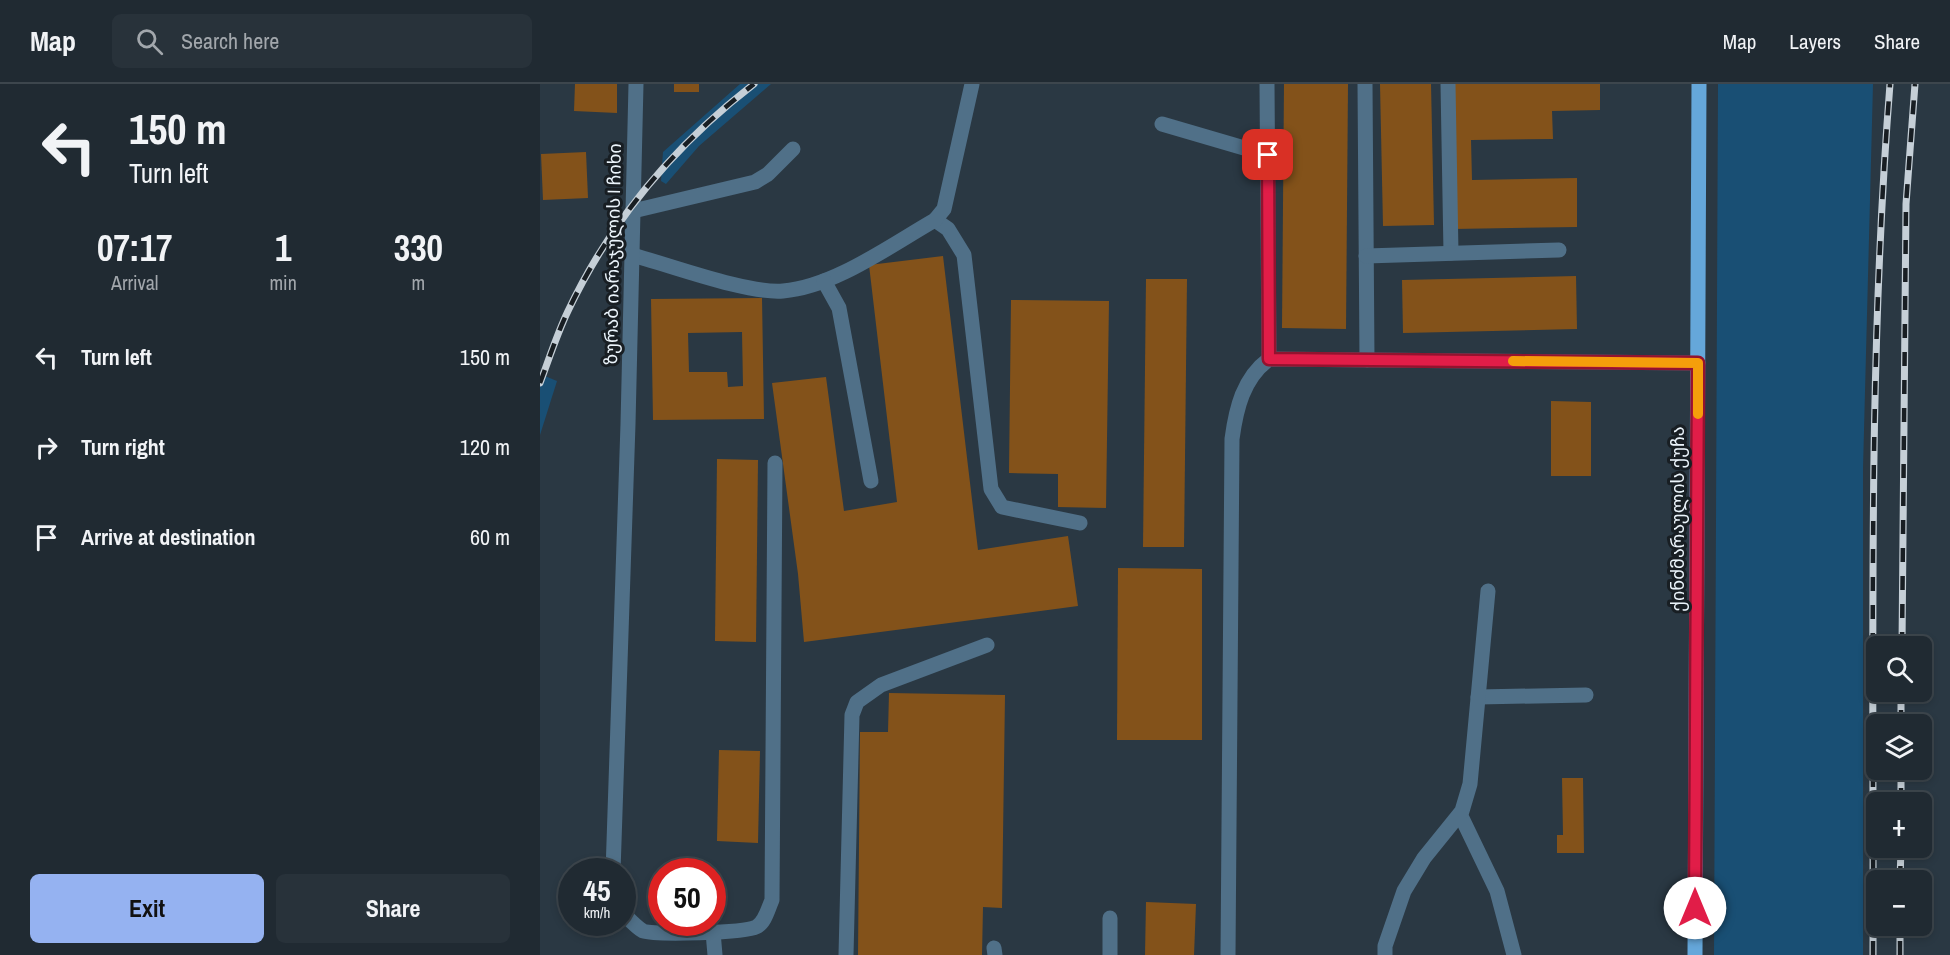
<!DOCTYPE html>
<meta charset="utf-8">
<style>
body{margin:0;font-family:"Archivo Narrow","Noto Sans Georgian",sans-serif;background:#28323a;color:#f1f3f6;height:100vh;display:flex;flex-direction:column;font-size:22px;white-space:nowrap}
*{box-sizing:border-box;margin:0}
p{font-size:20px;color:#a2a7ac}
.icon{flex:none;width:33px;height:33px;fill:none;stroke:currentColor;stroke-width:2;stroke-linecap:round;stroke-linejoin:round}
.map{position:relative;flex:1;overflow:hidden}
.panel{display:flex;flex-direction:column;background:#202a32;width:540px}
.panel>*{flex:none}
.guide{background:#202a32;color:#f1f3f6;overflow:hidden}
.buttons{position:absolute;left:1326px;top:552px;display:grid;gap:12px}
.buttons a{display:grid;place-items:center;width:66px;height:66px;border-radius:9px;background:#202a32;box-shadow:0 3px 9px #0003,0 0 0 2px #3d464d;font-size:30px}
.speed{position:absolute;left:18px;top:774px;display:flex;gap:12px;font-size:30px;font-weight:700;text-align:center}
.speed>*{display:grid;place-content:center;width:78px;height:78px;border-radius:50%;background:#202a32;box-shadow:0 3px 9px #0003,0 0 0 2px #3d464d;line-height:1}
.speed small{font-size:15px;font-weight:400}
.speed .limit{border:9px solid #d22;background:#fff;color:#111}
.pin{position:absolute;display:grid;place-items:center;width:51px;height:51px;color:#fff;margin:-26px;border-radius:12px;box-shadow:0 3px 9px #0006}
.me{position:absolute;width:66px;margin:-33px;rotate:0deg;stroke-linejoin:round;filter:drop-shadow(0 0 4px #0008)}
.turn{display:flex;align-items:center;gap:21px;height:126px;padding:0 30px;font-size:27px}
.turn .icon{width:78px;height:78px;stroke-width:2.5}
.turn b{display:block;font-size:42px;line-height:51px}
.eta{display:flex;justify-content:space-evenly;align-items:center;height:102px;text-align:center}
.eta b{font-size:36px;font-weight:700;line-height:42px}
.primary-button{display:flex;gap:12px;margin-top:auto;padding:12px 30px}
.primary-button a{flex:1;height:69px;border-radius:9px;background:#95b2f1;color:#111;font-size:24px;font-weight:700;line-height:69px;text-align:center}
.primary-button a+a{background:#28323a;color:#f1f3f6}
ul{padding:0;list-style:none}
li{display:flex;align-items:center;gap:18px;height:90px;padding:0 30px}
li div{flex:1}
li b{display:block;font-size:22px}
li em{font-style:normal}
header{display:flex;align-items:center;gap:36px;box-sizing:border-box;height:84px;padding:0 30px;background:#202a32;border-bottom:2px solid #3d464d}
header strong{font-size:28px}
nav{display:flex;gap:33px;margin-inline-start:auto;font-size:21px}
.search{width:420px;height:54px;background:#28323a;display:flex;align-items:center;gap:15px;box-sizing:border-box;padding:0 21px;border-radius:9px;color:#a2a7ac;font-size:22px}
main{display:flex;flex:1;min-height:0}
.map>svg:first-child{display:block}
.green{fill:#194f74}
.building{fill:#83521a;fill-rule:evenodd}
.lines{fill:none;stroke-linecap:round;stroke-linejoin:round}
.minor{stroke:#507088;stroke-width:15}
.major{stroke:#65a7da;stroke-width:15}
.rail-casing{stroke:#c5cfd7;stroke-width:7}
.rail{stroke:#181e23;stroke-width:4.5;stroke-dasharray:14;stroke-linecap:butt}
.route-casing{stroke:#92132f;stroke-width:15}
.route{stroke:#e11d48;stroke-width:10}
.slow{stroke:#f59e0b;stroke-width:10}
.labels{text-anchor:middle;stroke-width:6;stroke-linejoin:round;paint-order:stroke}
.street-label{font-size:18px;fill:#ebf4fb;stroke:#181e23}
</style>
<header>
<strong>Map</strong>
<div class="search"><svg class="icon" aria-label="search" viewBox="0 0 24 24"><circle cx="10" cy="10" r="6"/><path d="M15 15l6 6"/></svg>Search here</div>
<nav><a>Map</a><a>Layers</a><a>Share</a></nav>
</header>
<main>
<section class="panel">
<div class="guide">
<div class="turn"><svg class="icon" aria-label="left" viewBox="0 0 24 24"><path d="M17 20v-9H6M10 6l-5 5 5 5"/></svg><div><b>150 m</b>Turn left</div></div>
</div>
<div class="eta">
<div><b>07:17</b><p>Arrival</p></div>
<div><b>1</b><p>min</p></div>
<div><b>330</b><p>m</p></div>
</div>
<ul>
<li><svg class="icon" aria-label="left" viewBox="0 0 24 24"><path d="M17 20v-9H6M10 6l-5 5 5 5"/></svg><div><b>Turn left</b></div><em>150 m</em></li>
<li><svg class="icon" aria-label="right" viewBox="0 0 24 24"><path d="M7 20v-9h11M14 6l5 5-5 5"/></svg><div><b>Turn right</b></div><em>120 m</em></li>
<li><svg class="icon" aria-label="arrive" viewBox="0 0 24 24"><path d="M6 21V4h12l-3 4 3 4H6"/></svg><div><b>Arrive at destination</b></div><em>60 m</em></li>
</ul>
<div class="primary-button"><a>Exit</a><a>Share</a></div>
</section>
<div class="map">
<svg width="1410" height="871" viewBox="0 0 1410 871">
<rect width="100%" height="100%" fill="#2a3843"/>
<g class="green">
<path d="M200 0H231L159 62 126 100 121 97 123 68Z"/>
<path d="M1178 0H1333L1323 385V871H1174Z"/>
<path d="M0 290 17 297 0 351Z"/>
</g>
<g class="building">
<path d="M35 0H77V29L34 27Z"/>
<rect x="134" y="0" width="25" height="8"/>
<path d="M744 0H808L806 245 742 244Z"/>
<path d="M840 0H891L894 141 843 142Z"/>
<path d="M910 0H1060V26L1012 27 1013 55 931 56 932 96 1037 94V143L913 145Z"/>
<path d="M46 68 48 114 3 116 1 70Z"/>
<path d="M403 172 438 466 528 452 538 522 264 558 258 490 232 299 286 293 304 427 357 418 329 181Z"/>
<path d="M1036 192 1037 245 863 249 862 196Z"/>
<path d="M606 195H647L644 463H603Z"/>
<path d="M222 214 224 335 113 336 111 215ZM202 248 203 302 188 303 187 288H149L148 249Z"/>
<path d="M471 216 569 217 566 424 518 423V390L469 389Z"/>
<path d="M1011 317 1051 318V392H1011Z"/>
<path d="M177 375 218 376 216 558 175 557Z"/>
<path d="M578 484 662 485V656H577Z"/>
<path d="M349 609 465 611 462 824 443 823 442 871H318L320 648H348Z"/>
<path d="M179 666 220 667 218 759 177 757Z"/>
<path d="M1022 694H1043L1044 769H1017V751H1023Z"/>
<path d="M606 818 656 820 654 871H605Z"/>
</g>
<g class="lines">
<g class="minor">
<path d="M727 0 729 275"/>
<path d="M825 0 827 276"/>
<path d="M908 0 911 169"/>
<path d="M622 40 728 71"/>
<path d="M93 127 215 98 228 90 253 65"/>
<path d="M395 136 408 145 424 171 451 405 462 423 540 439"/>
<path d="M92 171C130 181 207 210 243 207 294 203 351 161 395 136L404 125 432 0"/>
<path d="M826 172 1019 166"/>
<path d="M284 197 299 224 331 397"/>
<path d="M938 613 1046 611"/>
<path d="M920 730 957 807 974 871"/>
<path d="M73 788 88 340 96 0"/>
<path d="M82 828C88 834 96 843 103 847 115 851 205 849 216 843 225 839 228 825 232 816L235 379"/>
<path d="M173 848 175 871"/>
<path d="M454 864 455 871"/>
<path d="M306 871 312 631 317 618 341 601 447 561"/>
<path d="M570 871V834"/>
<path d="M688 871 692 355C696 325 703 294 729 275L1158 279"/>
<path d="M845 871V862L864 807 884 774 922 727 930 700 948 507"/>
</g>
<path class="major" d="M1155 871 1159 0"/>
<g class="rail-casing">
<g id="rail">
<path d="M0 299C9 275 17 250 28 227 71 136 135 61 214 0"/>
<path d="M1362 562 1366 120 1375 0"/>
<path d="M1361 640V608"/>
<path d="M1361 718V686"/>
<path d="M1360 796 1361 764"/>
<path d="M1333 871C1334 581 1327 289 1350 0"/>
<path d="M1360 871V842"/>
</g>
</g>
<use href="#rail" class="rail"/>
</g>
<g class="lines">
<g class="route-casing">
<path id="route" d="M728 71 729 275 1158 279 1155 824"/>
</g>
<use href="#route" class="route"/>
<path class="slow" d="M973 277 1158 279V330"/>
</g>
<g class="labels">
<g class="street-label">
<text transform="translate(73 170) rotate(-89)" y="6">ზურაბ იარაჯულის I ჩიხი</text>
<text transform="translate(1138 435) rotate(-90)" y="6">ქინძმარაულის ქუჩა</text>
</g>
</g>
</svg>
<div class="buttons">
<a><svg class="icon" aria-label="search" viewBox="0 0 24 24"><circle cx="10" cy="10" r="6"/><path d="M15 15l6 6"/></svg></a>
<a><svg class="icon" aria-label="layers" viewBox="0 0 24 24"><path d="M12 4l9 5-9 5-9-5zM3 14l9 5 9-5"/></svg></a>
<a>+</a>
<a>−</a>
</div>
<div class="speed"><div>45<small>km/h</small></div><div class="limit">50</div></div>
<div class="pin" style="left:728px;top:71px;background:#d93025"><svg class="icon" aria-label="arrive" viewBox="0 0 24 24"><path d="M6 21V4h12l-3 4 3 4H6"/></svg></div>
<svg class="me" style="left:1155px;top:824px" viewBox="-20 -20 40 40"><circle r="19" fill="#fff"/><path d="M0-13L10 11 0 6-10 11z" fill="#e11d48"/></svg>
</div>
</main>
